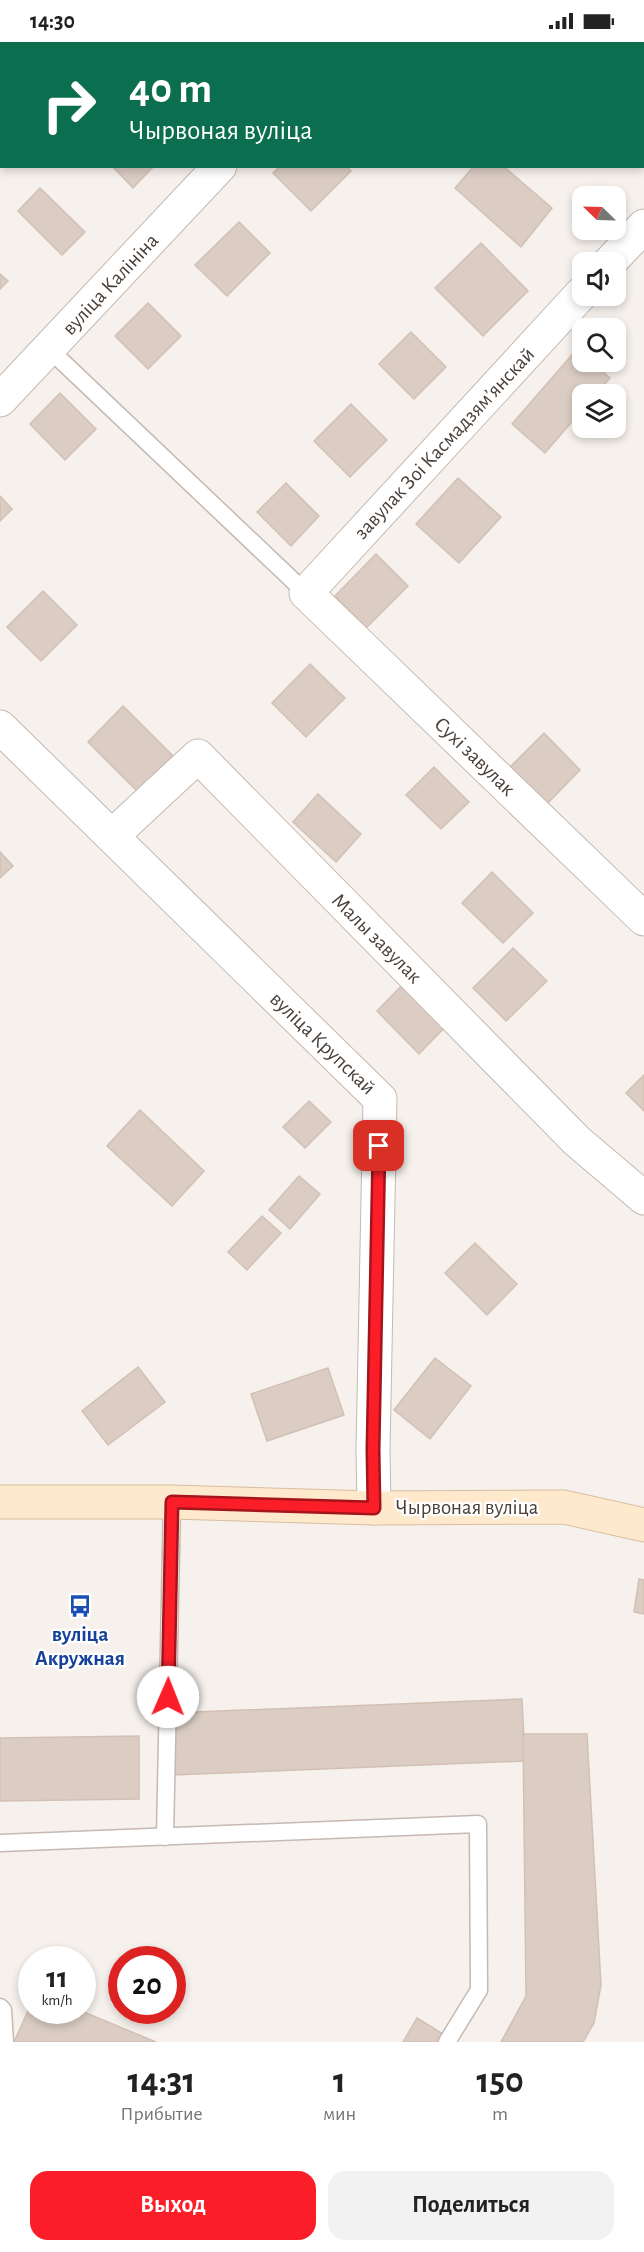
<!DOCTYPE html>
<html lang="ru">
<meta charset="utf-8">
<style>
body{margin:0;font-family:"Alegreya Sans",sans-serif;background:#f2f2f2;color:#222;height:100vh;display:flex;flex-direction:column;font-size:22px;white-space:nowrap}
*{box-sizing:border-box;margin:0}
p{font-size:20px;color:#767676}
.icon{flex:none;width:33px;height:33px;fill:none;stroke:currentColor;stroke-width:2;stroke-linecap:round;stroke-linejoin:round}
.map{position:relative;height:2000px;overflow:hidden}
.drawer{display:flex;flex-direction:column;background:#fff;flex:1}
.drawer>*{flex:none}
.guide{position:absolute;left:0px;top:0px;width:645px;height:126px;box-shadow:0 3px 9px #0003;background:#0b6e4f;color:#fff;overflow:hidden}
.needle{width:39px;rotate:293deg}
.buttons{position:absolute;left:572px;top:144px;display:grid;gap:12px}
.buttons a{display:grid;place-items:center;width:54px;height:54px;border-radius:12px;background:#fff;box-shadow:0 3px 9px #0003;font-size:30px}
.speed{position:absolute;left:18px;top:1904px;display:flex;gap:12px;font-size:30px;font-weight:700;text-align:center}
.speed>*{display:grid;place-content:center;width:78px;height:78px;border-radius:50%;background:#fff;box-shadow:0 3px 9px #0003;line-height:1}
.speed small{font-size:15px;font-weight:400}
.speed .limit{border:9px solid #d22;background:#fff;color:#111}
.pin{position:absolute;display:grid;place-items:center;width:51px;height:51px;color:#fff;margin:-26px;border-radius:12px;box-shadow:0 3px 9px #0006}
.me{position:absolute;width:66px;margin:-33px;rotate:1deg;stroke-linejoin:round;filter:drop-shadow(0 0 4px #0008)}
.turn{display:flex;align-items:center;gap:21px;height:126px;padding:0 30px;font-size:27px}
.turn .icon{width:78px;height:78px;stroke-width:2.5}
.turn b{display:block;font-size:42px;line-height:51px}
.eta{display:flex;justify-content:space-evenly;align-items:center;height:102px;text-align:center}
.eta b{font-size:36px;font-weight:700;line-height:42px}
.button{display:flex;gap:12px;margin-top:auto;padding:12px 30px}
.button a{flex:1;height:69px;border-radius:18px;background:#fb1e29;color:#fff;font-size:24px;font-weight:700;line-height:69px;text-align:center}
.button a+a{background:#f2f2f2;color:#222}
.status{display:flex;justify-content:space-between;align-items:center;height:42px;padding:0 30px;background:#fff;direction:ltr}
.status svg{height:16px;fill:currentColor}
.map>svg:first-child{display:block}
.building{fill:#dbcdc4;stroke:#d3c0b4;stroke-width:1.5}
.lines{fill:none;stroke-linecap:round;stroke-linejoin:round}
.lane-casing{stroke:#c5b9b1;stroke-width:19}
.street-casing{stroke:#c5b9b1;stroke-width:35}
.secondary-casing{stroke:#d8bd9e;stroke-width:35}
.lane{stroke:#fff;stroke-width:16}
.street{stroke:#fff;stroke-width:33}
.secondary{stroke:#ffe9cd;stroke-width:33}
.route-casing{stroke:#a3141b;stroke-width:15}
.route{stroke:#fb1e29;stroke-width:10}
.labels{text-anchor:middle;stroke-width:4.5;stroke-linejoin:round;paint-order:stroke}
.street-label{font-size:21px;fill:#4a4039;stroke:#fff}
.transit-label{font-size:21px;font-weight:bold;fill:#164399;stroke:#fff}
</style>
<div class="status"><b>14:30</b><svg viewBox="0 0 49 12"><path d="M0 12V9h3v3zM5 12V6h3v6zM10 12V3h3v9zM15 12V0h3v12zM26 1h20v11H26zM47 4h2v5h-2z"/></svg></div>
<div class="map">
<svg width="644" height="2000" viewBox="0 0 644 2000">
<rect width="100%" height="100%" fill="#f6f1ec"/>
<g class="building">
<path d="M529 0H575L573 2Z"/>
<path d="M112 124H154L133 146Z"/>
<path d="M280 124H346L351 129 311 169 273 131Z"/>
<path d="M474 124H503L552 166 521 205 455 146Z"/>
<path d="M40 146 85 190 62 213 18 169Z"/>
<path d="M239 180 270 211 227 254 195 223Z"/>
<path d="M481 201 528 249 483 294 435 246Z"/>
<path d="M0 232 8 239 0 247Z"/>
<path d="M148 261 181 294 148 327 115 294Z"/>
<path d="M411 290 446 325 414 357 379 322Z"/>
<path d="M577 307 582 311V320H592L610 336 596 352H582V368L545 411 512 382Z"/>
<path d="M60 351 96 387 65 418 30 382Z"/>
<path d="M351 362 387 398 350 435 314 399Z"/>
<path d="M458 436 501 475 459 521 416 482Z"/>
<path d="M286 441 319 474 291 504 257 470Z"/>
<path d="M0 454 12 467 0 479Z"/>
<path d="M376 512 408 544 366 586 335 554Z"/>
<path d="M43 549 77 583 41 619 7 585Z"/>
<path d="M310 622 345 656 306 695 272 661Z"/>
<path d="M123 664 173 714 137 749 88 700Z"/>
<path d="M544 691 580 728 547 762 510 725Z"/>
<path d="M434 725 469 760 441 787 406 753Z"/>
<path d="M318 752 361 792 336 820 293 780Z"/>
<path d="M0 810 13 824 0 836Z"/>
<path d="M492 830 533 871 503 901 462 861Z"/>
<path d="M513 906 547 939 506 979 473 946Z"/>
<path d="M407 938 449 981 419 1012 377 969Z"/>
<path d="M644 1033V1069L626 1051Z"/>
<path d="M309 1059 331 1080 305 1106 283 1085Z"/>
<path d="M140 1068 204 1129 172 1164 107 1104Z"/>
<path d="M299 1134 320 1152 290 1187 269 1168Z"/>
<path d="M262 1174 281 1191 247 1228 228 1210Z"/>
<path d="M475 1201 517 1242 487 1273 445 1231Z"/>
<path d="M435 1316 471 1344 430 1397 394 1368Z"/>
<path d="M138 1325 165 1360 108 1403 82 1369Z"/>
<path d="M328 1326 344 1373 267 1399 251 1352Z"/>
<path d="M639 1537 644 1538V1572L634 1570Z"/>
<path d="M522 1657 525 1719 173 1733 171 1671Z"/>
<path d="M523 1692H587L601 1943 594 1981 583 2000H501L526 1954Z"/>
<path d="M139 1694V1757L0 1759V1696Z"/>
<path d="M32 1960V1968H79L156 2000H14Z"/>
<path d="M417 1976 443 1992 439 2000H403Z"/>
</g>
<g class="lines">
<g class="lane-casing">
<g id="lane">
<path d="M49 307 306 551"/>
<path d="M165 1795 172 1460"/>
<path d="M0 1801 478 1782 479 1948 447 2000"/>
<path d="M0 1965 3 1968 5 2000"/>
</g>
</g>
<g class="street-casing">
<g id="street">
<path d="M336 2 337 0"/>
<path d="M610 220 644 184"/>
<path d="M582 251 306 551 644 877"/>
<path d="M0 358 220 124"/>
<path d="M0 685 380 1057 373 1408 374 1466"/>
<path d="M112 794 198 714 577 1099 644 1156"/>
</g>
</g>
<g class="secondary-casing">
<path id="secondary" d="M0 1460H172L374 1466 564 1465 644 1483"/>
</g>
<use href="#lane" class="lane"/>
<use href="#street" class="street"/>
<use href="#secondary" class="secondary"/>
</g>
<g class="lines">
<g class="route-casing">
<path id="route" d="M168 1655 172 1460 374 1466 373 1408 379 1104"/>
</g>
<use href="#route" class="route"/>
</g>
<defs>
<g id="bus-bare" transform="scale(1.8)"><path d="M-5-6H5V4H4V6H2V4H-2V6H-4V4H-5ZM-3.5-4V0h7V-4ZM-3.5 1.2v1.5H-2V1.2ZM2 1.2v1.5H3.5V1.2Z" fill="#1a4fb4" stroke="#fff" stroke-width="2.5" paint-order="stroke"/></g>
</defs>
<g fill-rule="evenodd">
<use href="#bus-bare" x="80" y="1564"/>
</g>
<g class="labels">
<g class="street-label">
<text transform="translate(110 242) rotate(-47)" y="7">вуліца Калініна</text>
<text transform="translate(444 401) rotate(-47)" y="7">завулак Зоі Касмадзямʼянскай</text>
<text transform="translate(475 714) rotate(44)" y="7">Сухі завулак</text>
<text transform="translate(377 896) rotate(45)" y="7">Малы завулак</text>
<text transform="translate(323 1001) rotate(44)" y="7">вуліца Крупскай</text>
<text x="467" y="1472">Чырвоная вуліца</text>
</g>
<g class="transit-label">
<text x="80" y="1599">вуліца<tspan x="80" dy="24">Акружная</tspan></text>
</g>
</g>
</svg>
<div class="buttons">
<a><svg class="needle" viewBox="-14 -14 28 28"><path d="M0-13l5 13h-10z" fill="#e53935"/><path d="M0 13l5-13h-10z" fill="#767676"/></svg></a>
<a><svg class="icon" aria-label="sound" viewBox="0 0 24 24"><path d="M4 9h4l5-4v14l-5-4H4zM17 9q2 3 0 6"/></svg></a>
<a><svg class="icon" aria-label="search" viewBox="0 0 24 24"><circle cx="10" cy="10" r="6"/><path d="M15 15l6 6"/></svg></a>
<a><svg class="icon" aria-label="layers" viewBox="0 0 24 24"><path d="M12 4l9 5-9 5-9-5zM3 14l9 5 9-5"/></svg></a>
</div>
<div class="speed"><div>11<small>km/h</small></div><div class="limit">20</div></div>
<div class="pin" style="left:379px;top:1104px;background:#d93025"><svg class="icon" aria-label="arrive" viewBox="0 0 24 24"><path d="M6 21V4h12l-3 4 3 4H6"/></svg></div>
<svg class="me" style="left:168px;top:1655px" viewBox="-20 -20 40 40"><circle r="19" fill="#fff"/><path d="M0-13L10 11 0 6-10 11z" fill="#fb1e29"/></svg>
<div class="guide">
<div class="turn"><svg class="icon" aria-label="right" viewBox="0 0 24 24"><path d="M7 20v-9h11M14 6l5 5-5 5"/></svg><div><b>40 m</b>Чырвоная вуліца</div></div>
</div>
</div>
<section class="drawer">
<div class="eta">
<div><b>14:31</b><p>Прибытие</p></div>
<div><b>1</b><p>мин</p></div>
<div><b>150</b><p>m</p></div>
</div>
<div class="button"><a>Выход</a><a>Поделиться</a></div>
</section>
